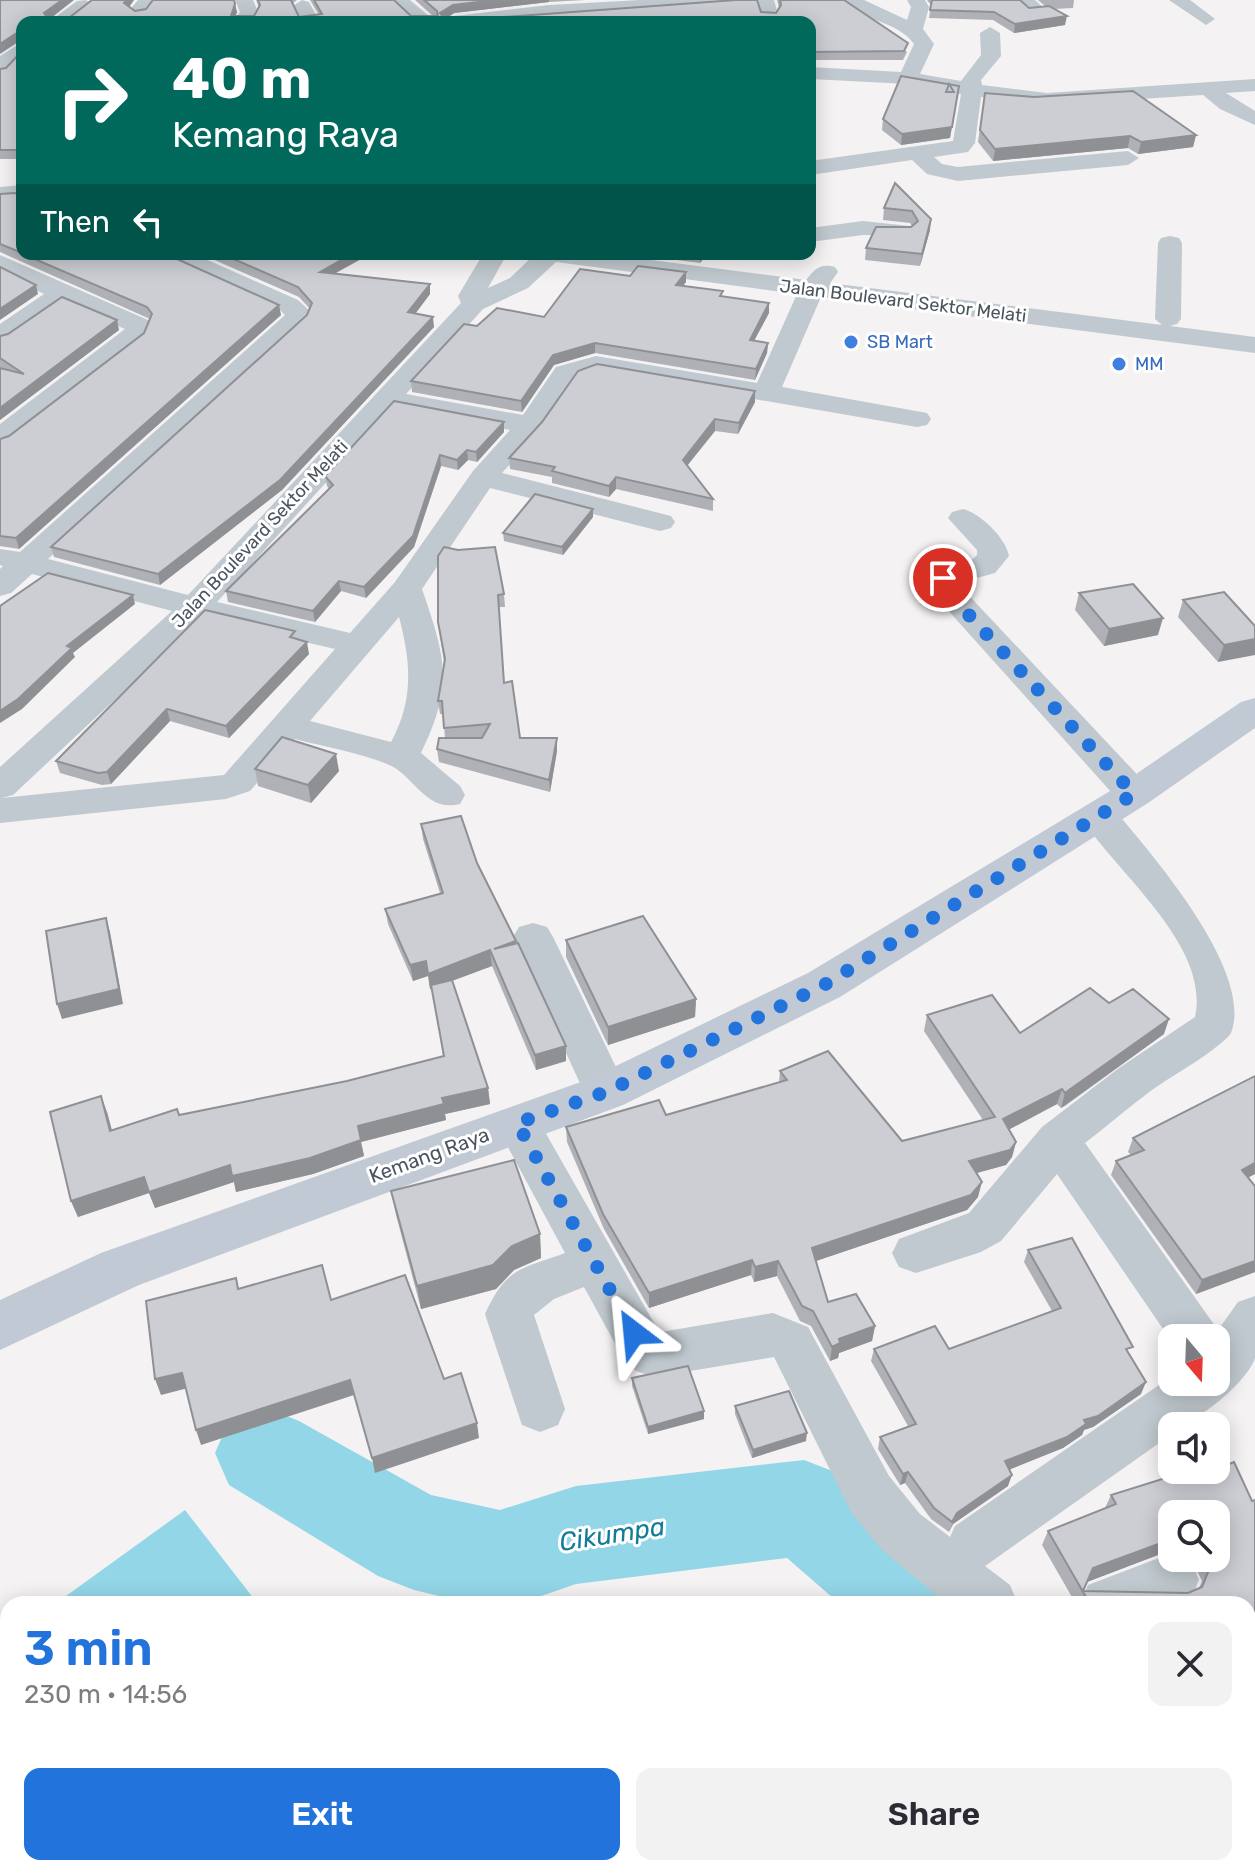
<!DOCTYPE html>
<meta charset="utf-8">
<style>
body{margin:0;font-family:Rubik,sans-serif;background:#f2f2f3;color:#2b2b33;height:100vh;display:flex;flex-direction:column;font-size:30px;white-space:nowrap}
*{box-sizing:border-box;margin:0}
p{font-size:26px;color:#7c7c81}
.icon{flex:none;width:44px;height:44px;fill:none;stroke:currentColor;stroke-width:2;stroke-linecap:round;stroke-linejoin:round}
.map{position:relative;flex:1;overflow:hidden}
.side{position:absolute;left:0px;top:1596px;width:1256px;height:280px;display:flex;flex-direction:column;background:#fff;border-radius:24px 24px 0 0;box-shadow:0 4px 20px #0003}
.side>*{flex:none}
.top-card{position:absolute;left:16px;top:16px;width:800px;height:244px;border-radius:16px;box-shadow:0 4px 20px #0003;background:#00695c;color:#fff;overflow:hidden}
.needle{width:52px;rotate:161deg}
.tools{position:absolute;left:1158px;top:1324px;display:grid;gap:16px}
.tools a{display:grid;place-items:center;width:72px;height:72px;border-radius:16px;background:#fff;box-shadow:0 4px 20px #0003;font-size:40px}
.pin{position:absolute;display:grid;place-items:center;width:68px;height:68px;color:#fff;margin:-34px;border:4px solid #fff;border-radius:50%;box-shadow:0 2px 8px #0007}
.me{position:absolute;width:88px;margin:-44px;rotate:331deg;stroke-linejoin:round;filter:drop-shadow(0 0 6px #0008)}
.turn{display:flex;align-items:center;gap:28px;height:168px;padding:0 24px;font-size:36px}
.turn .icon{width:104px;height:104px;stroke-width:2.5}
.turn b{display:block;font-size:56px;line-height:68px}
.then{display:flex;align-items:center;height:76px;padding:0 24px;background:#0003;gap:16px;font-size:30px}
.round{display:grid;place-items:center;flex:none;width:84px;height:84px;border-radius:16px;background:#f2f2f3}
.head{display:flex;align-items:center;justify-content:space-between;height:136px;padding:0 24px}
h1{font-size:48px;font-weight:600;line-height:60px;color:#2373dc}
.cta{display:flex;gap:16px;margin-top:auto;padding:16px 24px}
.cta a{flex:1;height:92px;border-radius:16px;background:#2373dc;color:#fff;font-size:32px;font-weight:600;line-height:92px;text-align:center}
.cta a+a{background:#f2f2f3;color:#2b2b33}
.map>svg:first-child{display:block}
.water{fill:#93d6e8}
.lines{fill:none;stroke-linecap:round;stroke-linejoin:round}
.river{fill:#93d6e8;fill-rule:evenodd}
.street{fill:#c0c9cf;fill-rule:evenodd}
.secondary{fill:#c1cad4;fill-rule:evenodd}
.wall{fill:#afb1b6;fill-rule:evenodd}
.shaded-wall{fill:#8f9094}
.building{fill:#ccced4;stroke:#8f9094;stroke-width:2;fill-rule:evenodd}
.route{stroke:#2373dc;stroke-width:14;stroke-dasharray:0 25.2}
.shop-dot{fill:#3f7fe0;stroke:#fff;stroke-width:3}
.labels{text-anchor:middle;stroke-width:6;stroke-linejoin:round;paint-order:stroke}
.far-street-label{font-size:18px;fill:#4a555e;stroke:#fff}
.far-shop-label{font-size:18px;fill:#366cbe;stroke:#fff;text-anchor:start}
.street-label{font-size:20px;fill:#4a555e;stroke:#fff}
.near-water-label{font-size:26px;font-style:italic;fill:#147c99;stroke:#fff}
</style>
<div class="map">
<svg width="1255" height="1876" viewBox="0 0 1255 1876">
<rect width="100%" height="100%" fill="#f4f2f2"/>
<g class="water">
<path d="M185 1510 258 1604H55Z"/>
<path d="M8 1638V1868H181L170 1876H0V1644Z"/>
</g>
<g class="lines">
<g class="river">
<path d="M264 1407 299 1421 431 1495 500 1510 576 1486 804 1460 840 1474 921 1538 948 1604H840L787 1558 576 1584 518 1604H473L414 1590 378 1576 229 1485 215 1453 229 1421Z"/>
<path d="M841 1868H957L956 1876H840Z"/>
</g>
<g class="street">
<path d="M138 0H158L145 15 138 17 129 11Z"/>
<path d="M235 0H253L258 12 254 22H234L240 12Z"/>
<path d="M302 0 309 2 320 22H300L293 6Z"/>
<path d="M389 0H410L436 22H414Z"/>
<path d="M640 0H743L734 6 503 22H444L454 16 549 5Z"/>
<path d="M756 0H774L778 14 776 18H762Z"/>
<path d="M842 0H864L907 20 911 7 907 0H925L929 7 923 29 934 44 920 74 961 81 981 55 980 33 990 27 1000 33 1001 56 981 80 982 85 1047 93 1255 79V91L1226 93 1255 111V125L1220 109 1203 95 1047 105 981 97 975 143 968 152 934 157 942 164 958 167 1128 151 1139 158 1128 165 958 181 927 174 912 160 810 175V161L953 141 961 94 908 84 810 79V67L901 72 914 44C897 20 861 22 842 0Z"/>
<path d="M1014 0H1035L1046 10 1044 14H1030Z"/>
<path d="M1169 0H1190L1215 19 1206 25Z"/>
<path d="M77 1 86 0 93 5 72 22H49Z"/>
<path d="M22 42V58L7 74 0 76V56Z"/>
<path d="M22 185V199L0 201V187Z"/>
<path d="M863 221 910 226 914 231 910 236 863 235 810 242V228Z"/>
<path d="M1170 236 1179 238 1182 243 1181 319 1177 324 1170 326 1255 337V353L821 297 782 387 927 413 931 419 927 425 917 427 597 372 576 379 540 431 502 473 671 516 675 522 671 528 660 531 490 488 422 589C446 659 454 685 421 753L460 786 465 795 460 804C425 813 415 775 387 764 358 752 324 747 295 739L250 791 226 799 0 823V767L172 611 32 574 11 593 0 596V569L3 566 0 565V549L20 552 285 315 280 310 165 259 162 254H194L298 300 311 312 306 323 48 559 188 595 461 303 458 296 483 254H507L488 288 510 278 535 254H604L806 280C815 269 820 263 835 267L838 272 830 283 1162 325 1155 319 1158 243 1161 238ZM556 262 797 294 757 383 596 356 556 367 523 415 406 394 483 309 528 288ZM394 408 510 430 473 471 395 582 350 633 217 602ZM399 617C411 662 414 700 391 742L310 721ZM202 618 335 649 224 775 2 798 13 795Z"/>
<path d="M0 255 148 320 152 326 144 341 10 444 0 447V424L125 329 64 303 9 342 0 344V324L44 294 0 272Z"/>
<path d="M963 509C980 513 1006 538 1009 556L995 573 959 583 960 586 1147 785 1152 794 1147 803 1134 806 1121 803 928 588C926 565 955 565 973 559L977 555V550L948 518 952 512Z"/>
<path d="M1099 804 1112 807C1149 851 1255 971 1231 1033 1220 1049 1170 1077 1152 1090 1129 1107 1107 1126 1085 1143L1218 1330 1238 1302 1255 1296C1255 1312 1255 1344 1255 1358 1248 1381 1195 1426 1172 1426V1434L985 1566 1010 1585 1018 1604H947L882 1550 851 1512 774 1357 654 1377 636 1371 624 1360 584 1287 554 1299 534 1315 565 1409 558 1425 540 1432 522 1425 485 1314C507 1267 519 1270 565 1253L495 1123 501 1111 517 1105 533 1111 658 1330 661 1332 773 1313 808 1327 889 1476 920 1514 950 1537 955 1526 1172 1376V1382H1216V1338H1172V1342L1057 1174 1001 1241 981 1252 916 1273 899 1267 892 1253 899 1239 969 1213 1042 1127 1119 1068 1195 1017C1211 945 1115 872 1080 816L1086 807Z"/>
<path d="M533 923 547 927 553 937 628 1092 621 1104 606 1109 591 1104 584 1092 513 937 519 927Z"/>
<path d="M1172 1553V1558L1191 1561 1199 1580 1191 1599 1179 1604H1080L1088 1585Z"/>
<rect x="1248" y="1688" width="7" height="58"/>
<path d="M1045 1868H1107L1109 1876H1047Z"/>
</g>
<path class="secondary" d="M1255 698V728L1148 803 840 997 623 1105 139 1285 0 1350V1300L101 1253 589 1079 808 973 1120 785 1241 702Z"/>
</g>
<g class="wall">
<path d="M91 0H134L129 7 135 11 237 12 235 16H254L259 7 256 0H297L292 4 299 17 319 15 310 0H394L411 16H433L415 0H585L549 2 454 13 448 17 776 13 779 8 777 0H844L907 52 903 60H810V22L22 40 0 54 52 17H70L91 1Z"/>
<path d="M927 0H1020L1029 8 1045 6 1038 0H1074L1073 8 1054 9 1065 25 1014 33 993 20 929 18 931 5Z"/>
<path d="M22 51V159H0V69L6 68Z"/>
<path d="M901 76 959 86 950 138 901 145 882 130 883 119ZM949 84 954 92H946Z"/>
<path d="M985 93 1196 135 1193 147 1138 154 1128 148 993 161 978 142Z"/>
<path d="M895 183 930 230 920 266 865 260 866 248 912 226 910 223 883 220 884 208Z"/>
<path d="M0 194 22 254 281 315 19 549 0 546V439L9 436 144 333 150 319 0 252Z"/>
<path d="M201 254H370L336 273 430 294 415 314 434 327 282 490 160 585 54 557 51 547 307 315 310 309 299 297Z"/>
<path d="M653 254H707L700 263 653 257Z"/>
<path d="M686 282 683 286 723 297 769 313 754 341 768 343 767 353 755 380 595 353 554 365 522 412 412 392 411 381 477 326 544 317Z"/>
<path d="M119 330 0 420V368L4 369 0 367V336Z"/>
<path d="M755 391V402L738 434 715 431 687 465 713 499V511L616 489 609 497 552 483V477L510 469 509 458Z"/>
<path d="M504 432 477 462 468 460 458 470 441 466 414 547 366 598 341 591 315 622 228 602 226 591 329 489 327 486 325 476Z"/>
<path d="M593 509V517L563 555 504 541 503 533Z"/>
<path d="M438 556 504 594 505 607H499L504 683 520 738H557V751L550 792 439 762 437 749 445 738 443 714H440L438 701 444 662 438 622Z"/>
<path d="M1079 593 1158 635 1104 646 1075 610Z"/>
<path d="M1183 600 1255 626 1218 662 1178 617Z"/>
<path d="M296 639 309 654 229 738 170 721 111 784 102 785 60 773 56 761Z"/>
<path d="M255 769 339 771 311 803 258 786Z"/>
<path d="M421 824 477 863 516 941 566 1061 536 1070 492 966 452 981 488 1088 490 1104 445 1114 446 1120 361 1142 364 1156 313 1174 236 1192 234 1182 155 1208 149 1193 78 1217 71 1201 107 1112 112 1130 347 1081 443 1056 432 988 430 989 428 976 413 981 388 924 385 909 440 893 423 839Z"/>
<path d="M566 940 696 999 695 1017 608 1045 566 957Z"/>
<path d="M1109 1003 1164 1034 1065 1106 1061 1108 1057 1104 1009 1129 1016 1142 1012 1157 1006 1165 977 1173 978 1197 967 1210 816 1261 828 1302 875 1326 872 1341 839 1353 838 1358 830 1361 811 1326 800 1321 777 1276 754 1282 751 1275 649 1308 604 1229 567 1142 566 1127 666 1115 779 1083 780 1071 902 1141 983 1120 924 1031 927 1015 1020 1033Z"/>
<path d="M1255 1076V1174L1248 1177 1255 1186V1272L1196 1294 1111 1175 1116 1161 1131 1155 1128 1152 1133 1138Z"/>
<path d="M391 1191 540 1234 541 1258 514 1270 496 1289 421 1309 396 1215Z"/>
<path d="M1028 1250 1130 1354 1141 1394 1093 1427 1084 1430 1082 1435 1063 1448 1009 1469 1008 1486 953 1524 949 1532 931 1519 905 1483 900 1485 878 1449 880 1437 908 1426 871 1361 874 1349H949L1052 1311 1024 1262Z"/>
<path d="M632 1378 704 1411V1419L648 1434 632 1386Z"/>
<path d="M735 1406 806 1441 752 1458 735 1414Z"/>
<path d="M1207 1473 1252 1501 1255 1500V1686H1248V1604H1076L1042 1545 1048 1531 1105 1508 1111 1495ZM1172 1514 1216 1558H1191L1202 1581 1199 1588 1188 1593 1083 1591 1087 1582 1171 1550 1172 1552Z"/>
<path d="M1255 1777V1876H1128L1124 1868H1248V1780Z"/>
</g>
<g class="shaded-wall">
<path d="M62 0H74L46 22 44 13Z"/>
<path d="M127 0H134L126 11 124 3Z"/>
<path d="M495 0H549V2L454 13 441 22 440 13 453 5Z"/>
<path d="M235 4 237 12 233 22 231 16Z"/>
<path d="M1067 16 1065 25 1014 33 1015 24Z"/>
<path d="M20 31 22 39 0 54V44Z"/>
<path d="M959 86 950 138 901 145 902 134 952 127Z"/>
<path d="M1196 135 1193 147 1138 154 1141 142Z"/>
<path d="M1130 136 1128 148 993 161 995 149Z"/>
<path d="M931 219 930 230 920 266 922 254Z"/>
<path d="M352 254H370L321 281 320 272Z"/>
<path d="M700 254H707L700 263Z"/>
<path d="M686 272V282L676 295V285Z"/>
<path d="M430 284V294L409 322 408 312Z"/>
<path d="M36 285 38 294 0 320V309Z"/>
<path d="M769 303V313L749 350 750 340Z"/>
<path d="M279 305 281 315 19 549 16 538Z"/>
<path d="M433 317 434 327 282 490 160 585 158 574Z"/>
<path d="M117 320 119 330 0 420V408Z"/>
<path d="M595 343V353L554 365 522 412 521 401 553 355Z"/>
<path d="M768 343 767 353 755 380 756 369Z"/>
<path d="M755 391V402L738 434 739 423Z"/>
<path d="M715 419V431L683 471V460Z"/>
<path d="M504 422V432L477 462 476 452Z"/>
<path d="M467 450 468 460 458 470 457 460Z"/>
<path d="M440 455 441 466 414 547 366 598 364 587Z"/>
<path d="M616 477V489L609 497V486Z"/>
<path d="M593 509V517L563 555 562 547Z"/>
<path d="M339 581 341 591 315 622 313 611Z"/>
<path d="M133 595 135 604 73 653 75 657 22 709 0 723V711L67 646Z"/>
<path d="M1163 618 1158 635 1104 646 1109 629Z"/>
<path d="M1255 639V655L1218 662 1224 645Z"/>
<path d="M307 642 309 654 229 738 226 726Z"/>
<path d="M167 709 170 721 111 784 107 772Z"/>
<path d="M557 738V751L550 792 549 780Z"/>
<path d="M336 754 339 771 311 803 308 785Z"/>
<path d="M106 918 110 932 123 1004 62 1019 57 1004Z"/>
<path d="M490 950 492 966 430 989 428 974Z"/>
<path d="M426 961 428 976 413 981 410 965Z"/>
<path d="M696 999 695 1017 608 1045V1027Z"/>
<path d="M1169 1019 1164 1034 1061 1108 1065 1093Z"/>
<path d="M566 1046V1061L536 1070 535 1055Z"/>
<path d="M488 1088 490 1104 445 1114 446 1120 361 1142 364 1156 313 1174 236 1192 234 1182 155 1208 149 1193 78 1217 71 1201 144 1177 230 1165 358 1126 442 1098Z"/>
<path d="M1062 1089 1057 1104 999 1135 1003 1119Z"/>
<path d="M101 1096 107 1112 116 1147 110 1131Z"/>
<path d="M1016 1142 1012 1157 1006 1165 965 1176 969 1161Z"/>
<path d="M1255 1163V1174L1236 1184 1242 1170Z"/>
<path d="M982 1182 978 1197 967 1210 810 1263 812 1248Z"/>
<path d="M540 1234 541 1258 514 1270 496 1289 421 1309 417 1286Z"/>
<path d="M752 1260 751 1275 649 1308V1293Z"/>
<path d="M778 1261 777 1276 754 1282 755 1267Z"/>
<path d="M1255 1261V1272L1196 1294 1202 1280Z"/>
<path d="M875 1326 872 1341 839 1353 838 1358 830 1361 832 1347 839 1339Z"/>
<path d="M182 1373 188 1388 161 1395 155 1379Z"/>
<path d="M350 1380 354 1395 201 1445 196 1430Z"/>
<path d="M1146 1382 1141 1394 1093 1427 1084 1430 1082 1435 1063 1448 1001 1473 1005 1461 1084 1420Z"/>
<path d="M704 1411V1419L648 1434V1427Z"/>
<path d="M477 1423 479 1438 375 1473 372 1458Z"/>
<path d="M807 1433 806 1441 752 1458 753 1450Z"/>
<path d="M908 1472 905 1483 900 1485 903 1474Z"/>
<path d="M1012 1475 1008 1486 953 1524 949 1532 957 1513Z"/>
<path d="M1172 1539 1171 1550 1087 1582 1093 1568Z"/>
</g>
<g class="building">
<path d="M0 0H62L44 13 47 17H70L92 0H127L124 3 135 11 146 9 153 0H234L235 4 231 16H254L260 5 258 0H291L299 17 322 14 314 0H394L411 16H438L437 11 424 0H495L453 5 440 13 443 17H503L736 0H757L761 12 776 13 781 5 780 0H844L908 43 904 51 810 52V22H22V42L20 31 0 44Z"/>
<path d="M932 0H1020L1029 8 1049 6 1067 16 1015 24 994 12 930 10Z"/>
<path d="M22 51V150H0V69L6 68Z"/>
<path d="M901 76 959 86 952 127 902 134 883 119ZM949 84 954 92H946Z"/>
<path d="M1133 91 1196 135 1141 142 1130 136 995 149 980 130 985 93 1034 97Z"/>
<path d="M895 183 931 219 922 254 866 248 876 227H911L918 221 912 211 884 208Z"/>
<path d="M15 193 22 197V253L0 244V194Z"/>
<path d="M23 254H166L279 305 16 538 0 536V439L9 436 144 333 152 314 147 307Z"/>
<path d="M222 254H352L320 272 430 284 408 312 433 317 280 480 158 574 51 547 307 315 312 303 298 287Z"/>
<path d="M638 266 686 272 676 285 723 291 720 296 769 303 750 340 768 343 756 369 595 343 553 355 521 401 411 381 464 324 477 326 497 308 544 317 580 269 630 276Z"/>
<path d="M0 267 36 285 0 309Z"/>
<path d="M62 297 117 320 0 408V368L24 374 0 358V336L8 334Z"/>
<path d="M597 364 755 391 739 423 715 419 683 460 713 499 616 477 609 486 552 471 555 467 509 458 542 422 578 371Z"/>
<path d="M394 401 504 422 476 452 467 450 457 460 440 455 413 536 364 587 339 581 313 611 226 591 333 485 325 476Z"/>
<path d="M535 494 593 509 562 547 503 533Z"/>
<path d="M444 547 458 550 495 547 504 594 498 595 504 683 512 681 520 738H557L549 780 437 749 439 738H482L490 724 444 728 442 701H438L445 659 438 622V556Z"/>
<path d="M48 573 133 595 67 646 72 648 18 699 0 711V606Z"/>
<path d="M1133 584 1163 618 1109 629 1079 593Z"/>
<path d="M1224 592 1255 626V639L1224 645 1183 600Z"/>
<path d="M205 610 295 631 290 637 307 642 226 726 167 709 107 772 98 773 56 761Z"/>
<path d="M282 737 336 754 308 785 255 769Z"/>
<path d="M461 816 477 863 516 941 494 949 518 943 566 1046 535 1055 490 950 428 974 426 961 410 965 385 909 443 893 421 824Z"/>
<path d="M643 916 696 999 608 1027 566 940Z"/>
<path d="M106 918 119 989 57 1004 46 931Z"/>
<path d="M452 980 488 1088 442 1098 444 1104 358 1126 361 1140 310 1158 232 1176 230 1165 149 1192 144 1177 71 1201 50 1112 101 1096 110 1131 177 1109 179 1115 347 1081 444 1056 431 985Z"/>
<path d="M1090 988 1109 1003 1133 989 1169 1019 1069 1090 1065 1093 1062 1089 1003 1119 1016 1142 1010 1150 969 1161 982 1182 971 1195 812 1248 828 1302 856 1294 875 1326 839 1339 840 1343 832 1347 813 1311 802 1306 778 1261 755 1267 752 1260 649 1293 603 1214 566 1127 659 1100 666 1115 787 1080 780 1071 828 1051 902 1141 995 1117 927 1015 992 995 1020 1033Z"/>
<path d="M1255 1076V1163L1242 1170 1255 1186V1261L1202 1280 1116 1161 1144 1150 1133 1138Z"/>
<path d="M514 1160 540 1234 512 1246 493 1265 417 1286 391 1191Z"/>
<path d="M1072 1238 1133 1347 1126 1349 1146 1382 1098 1416 1084 1420 1086 1424 1067 1437 1005 1461 1012 1475 957 1513 952 1522 934 1508 908 1472 903 1474 880 1437 916 1424 874 1349 935 1326 949 1349 1061 1308 1028 1250Z"/>
<path d="M322 1265 331 1300 405 1275 444 1379 461 1373 477 1423 372 1458 350 1380 196 1430 182 1373 155 1379 146 1301 236 1278 238 1289Z"/>
<path d="M688 1366 704 1411 648 1427 632 1378Z"/>
<path d="M789 1391 807 1433 753 1450 735 1406Z"/>
<path d="M1234 1462 1252 1501 1255 1500V1674L1252 1669 1248 1672V1604H1090L1048 1531 1116 1504 1111 1495 1191 1470H1205L1207 1473ZM1172 1514H1216V1558H1206L1210 1567 1202 1587 1188 1593 1083 1591 1093 1568 1172 1539Z"/>
<path d="M1255 1777V1793L1248 1781V1780Z"/>
<path d="M1255 1800V1876H1141L1137 1868H1248V1801Z"/>
</g>
<g class="lines">
<path class="route" d="M634 1333 517 1123 606 1092 824 985 1134 794 944 588 943 578"/>
</g>
<g class="shop-dot">
<circle cx="851" cy="342" r="8"/>
<circle cx="1119" cy="364" r="8"/>
</g>
<g class="labels">
<g class="far-street-label">
<text transform="translate(903 301) rotate(7)" y="6">Jalan Boulevard Sektor Melati</text>
<text transform="translate(260 534) rotate(-47)" y="6">Jalan Boulevard Sektor Melati</text>
</g>
<g class="far-shop-label">
<text x="867" y="348">SB Mart</text>
<text x="1135" y="370">MM</text>
</g>
<g class="street-label">
<text transform="translate(429 1155) rotate(-20)" y="7">Kemang Raya</text>
</g>
<g class="near-water-label">
<text transform="translate(612 1534) rotate(-9)" y="9">Cikumpa</text>
</g>
</g>
</svg>
<div class="tools">
<a><svg class="needle" viewBox="-14 -14 28 28"><path d="M0-13l5 13h-10z" fill="#e53935"/><path d="M0 13l5-13h-10z" fill="#7c7c81"/></svg></a>
<a><svg class="icon" aria-label="sound" viewBox="0 0 24 24"><path d="M4 9h4l5-4v14l-5-4H4zM17 9q2 3 0 6"/></svg></a>
<a><svg class="icon" aria-label="search" viewBox="0 0 24 24"><circle cx="10" cy="10" r="6"/><path d="M15 15l6 6"/></svg></a>
</div>
<div class="pin" style="left:943px;top:578px;background:#d93025"><svg class="icon" aria-label="arrive" viewBox="0 0 24 24"><path d="M6 21V4h12l-3 4 3 4H6"/></svg></div>
<svg class="me" style="left:634px;top:1333px" viewBox="-20 -20 40 40"><path d="M0-17L14 15 0 8-14 15z" fill="#2373dc" stroke="#fff" stroke-width="4"/></svg>
<div class="top-card">
<div class="turn"><svg class="icon" aria-label="right" viewBox="0 0 24 24"><path d="M7 20v-9h11M14 6l5 5-5 5"/></svg><div><b>40 m</b>Kemang Raya</div></div>
<div class="then">Then<svg class="icon" aria-label="left" viewBox="0 0 24 24"><path d="M17 20v-9H6M10 6l-5 5 5 5"/></svg></div>
</div>
<section class="side">
<div class="head"><div><h1>3 min</h1><p>230 m · 14:56</p></div><a class="round"><svg class="icon" aria-label="close" viewBox="0 0 24 24"><path d="M6 6l12 12M18 6L6 18"/></svg></a></div>
<div class="cta"><a>Exit</a><a>Share</a></div>
</section>
</div>
